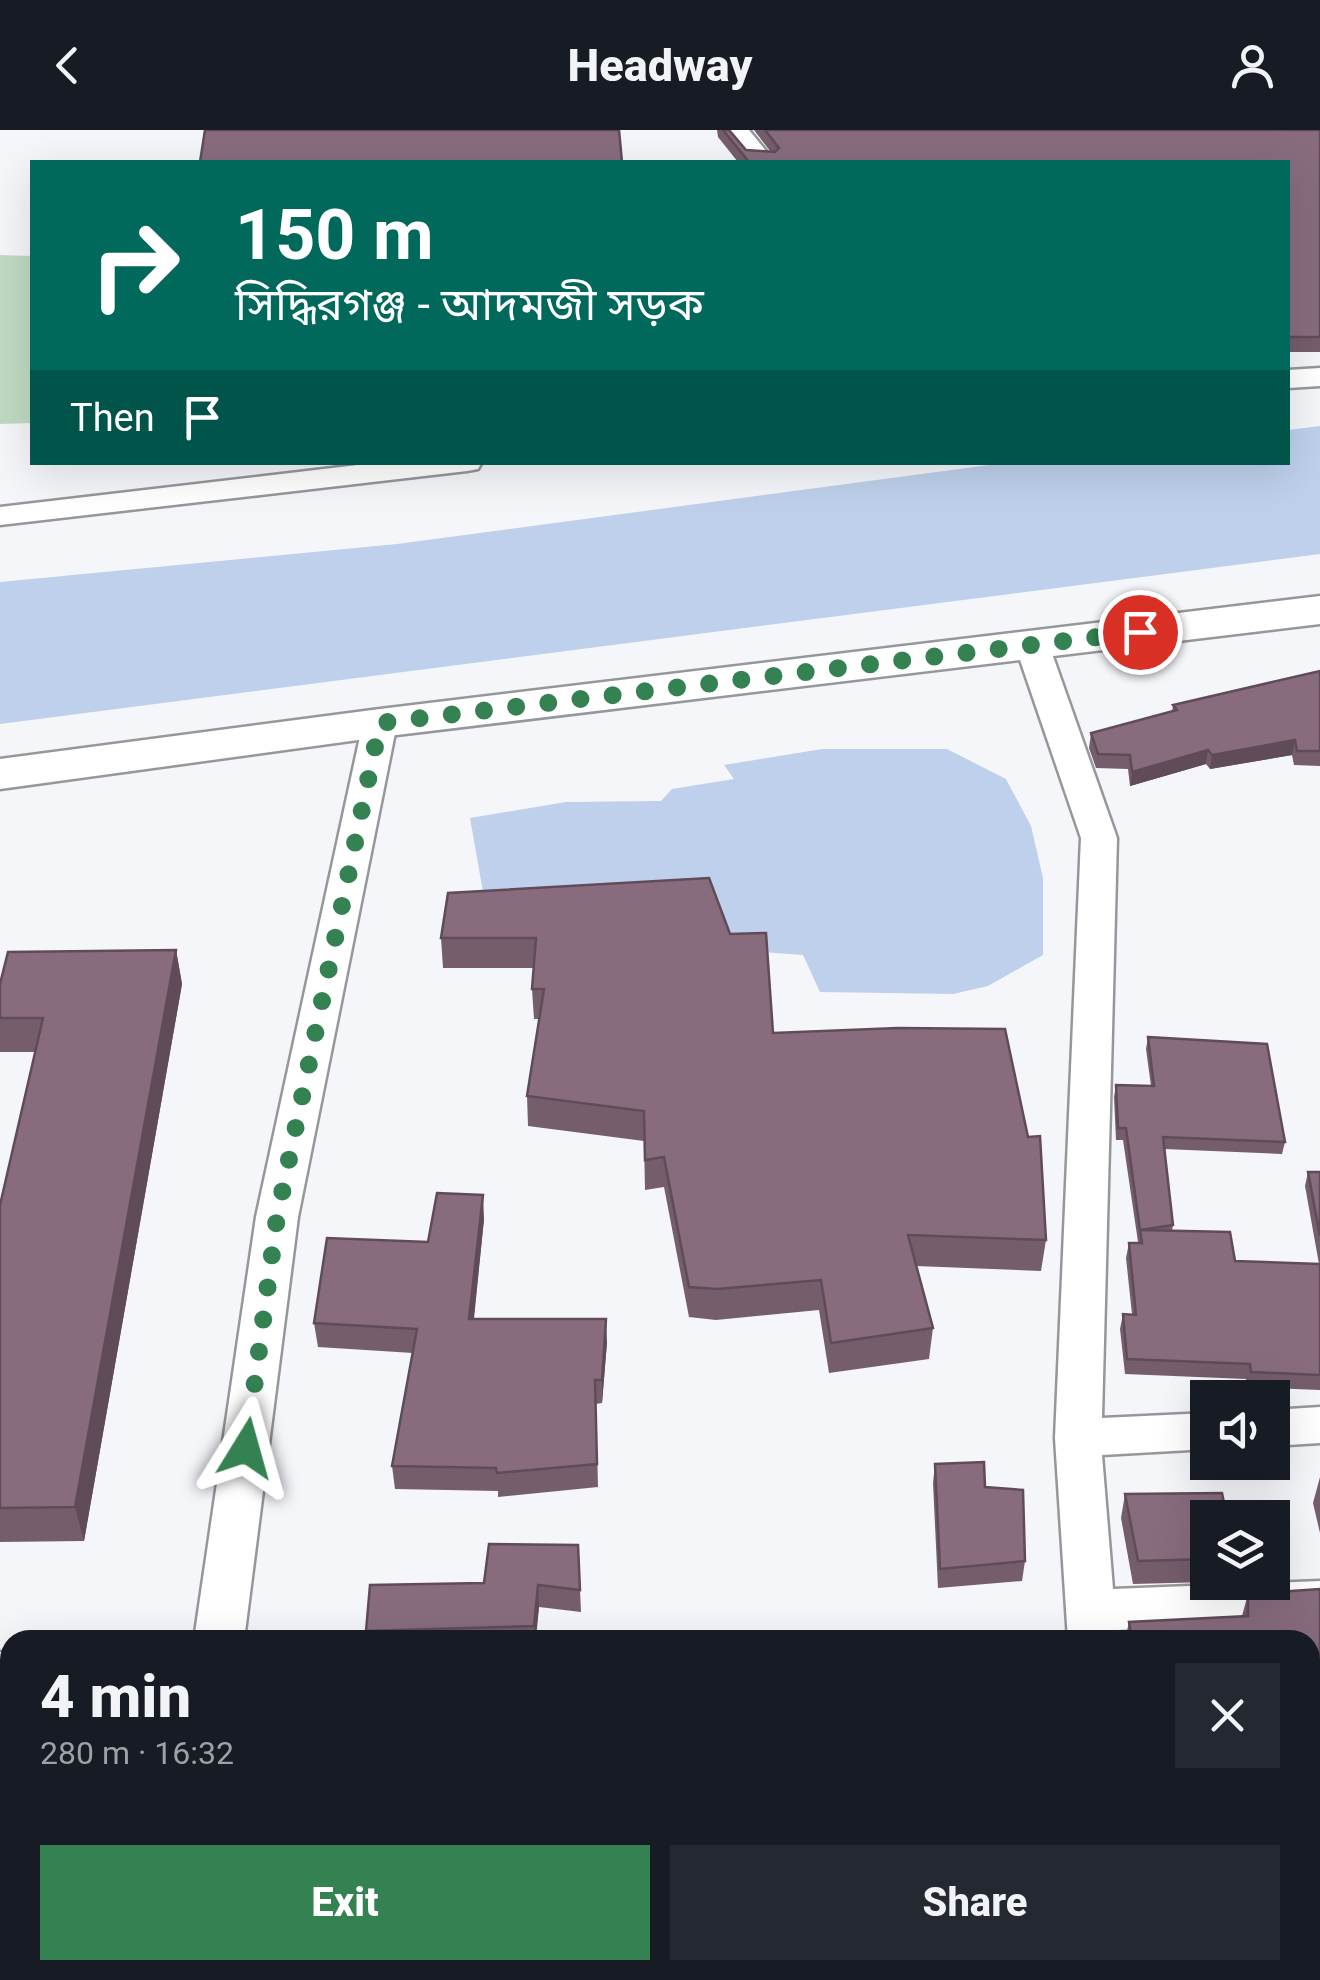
<!DOCTYPE html>
<meta charset="utf-8">
<style>
body{margin:0;font-family:Roboto,"Noto Sans Bengali",sans-serif;background:#242831;color:#f1f3f6;height:100vh;display:flex;flex-direction:column;font-size:38px;white-space:nowrap}
*{box-sizing:border-box;margin:0}
p{font-size:32px;color:#9ea1a6}
.icon{flex:none;width:55px;height:55px;fill:none;stroke:currentColor;stroke-width:2;stroke-linecap:round;stroke-linejoin:round}
.map{position:relative;flex:1;overflow:hidden}
.sheet{position:absolute;left:0px;top:1500px;width:1320px;height:350px;display:flex;flex-direction:column;background:#171b24;border-radius:30px 30px 0 0;box-shadow:0 10px 40px #0002}
.sheet>*{flex:none}
.hud{position:absolute;left:30px;top:30px;width:1260px;height:305px;border-radius:0px;box-shadow:0 10px 40px #0002;background:#00695c;color:#fff;overflow:hidden}
.fabs{position:absolute;left:1190px;top:1250px;display:grid;gap:20px}
.fabs a{display:grid;place-items:center;width:100px;height:100px;border-radius:0px;background:#171b24;box-shadow:0 10px 40px #0002;font-size:50px}
.pin{position:absolute;display:grid;place-items:center;width:85px;height:85px;color:#fff;margin:-42px;border:5px solid #fff;border-radius:50%;box-shadow:0 2px 10px #0007}
.me{position:absolute;width:110px;margin:-55px;rotate:8deg;stroke-linejoin:round;filter:drop-shadow(0 0 8px #0008)}
.turn{display:flex;align-items:center;gap:35px;height:210px;padding:0 40px;font-size:45px}
.turn .icon{width:130px;height:130px;stroke-width:2.5}
.turn b{display:block;font-size:70px;line-height:85px}
.then{display:flex;align-items:center;height:95px;padding:0 40px;background:#0003;gap:20px;font-size:38px}
.round{display:grid;place-items:center;flex:none;width:105px;height:105px;border-radius:0px;background:#242831}
.headline{display:flex;align-items:center;justify-content:space-between;height:170px;padding:0 40px}
h1{font-size:60px;font-weight:800;line-height:75px}
.action{display:flex;gap:20px;margin-top:auto;padding:20px 40px}
.action a{flex:1;height:115px;border-radius:0px;background:#348252;color:#fff;font-size:40px;font-weight:800;line-height:115px;text-align:center}
.action a+a{background:#242831;color:#f1f3f6}
header{display:flex;justify-content:space-between;align-items:center;height:130px;padding:0 40px;background:#171b24;font-size:45px;font-weight:800}
.map>svg:first-child{display:block}
.green{fill:#bfdac2}
.water{fill:#bed0ec}
.lines{fill:none;stroke-linecap:round;stroke-linejoin:round}
.minor-casing{stroke:#96979b;stroke-width:5}
.primary-casing{stroke:#96979b;stroke-width:5}
.minor{fill:#fff;fill-rule:evenodd}
.primary{fill:#fff;fill-rule:evenodd}
.wall{fill:#755d6c}
.shaded-wall{fill:#5f4c58}
.building{fill:#886c7e;stroke:#5f4c58;stroke-width:2.5}
.route{stroke:#348252;stroke-width:18;stroke-dasharray:0 32.4}
</style>
<header><svg class="icon" aria-label="back" viewBox="0 0 24 24"><path d="M15 5l-7 7 7 7"/></svg>Headway<svg class="icon" aria-label="person" viewBox="0 0 24 24"><circle cx="12" cy="8" r="4"/><path d="M4 21q1-7 8-7t8 7"/></svg></header>
<div class="map">
<svg width="1320" height="1850" viewBox="0 0 1320 1850">
<rect width="100%" height="100%" fill="#f5f6fa"/>
<path class="green" d="M0 125 32 126V293L0 294Z"/>
<g class="water">
<path d="M1320 296V424L0 594V452L397 414 1004 333 1288 332V300Z"/>
<path d="M822 619H947L1006 649 1031 696 1043 748V825L988 856 953 864 820 862 803 825 732 820 486 779 470 688 566 672 661 671 672 659 734 649 724 635Z"/>
</g>
<g class="lines">
<g class="minor-casing">
<g id="minor">
<path d="M722 0H749L775 32H749Z"/>
<path d="M1320 238V256L1288 258V240Z"/>
<path d="M383 332H482L478 339 467 341 0 395V377Z"/>
<path d="M1032 505 1044 508 1049 515 1117 708 1102 1288 1208 1283V1319L1102 1325 1113 1459 1320 1451V1491L1117 1500 1118 1510H1068L1055 1308 1081 708 1015 515 1020 508Z"/>
<path d="M380 582 392 586 397 593 298 1087 244 1510H194L256 1087 363 593 368 586Z"/>
<path d="M1320 1277V1313L1272 1316V1280Z"/>
<path d="M0 1522 10 1523V1565L0 1564Z"/>
<path d="M147 1840H201L200 1850H146Z"/>
<path d="M1113 1840H1167L1169 1850H1115Z"/>
</g>
</g>
<g class="primary-casing">
<path id="primary" d="M1320 466V494L380 607 0 659V629L380 579Z"/>
</g>
<use href="#minor" class="minor"/>
<use href="#primary" class="primary"/>
</g>
<g class="wall">
<path d="M717 0H723L749 32H738L718 7Z"/>
<path d="M723 0H729L746 20 770 21 754 0H1320V222H1288V32H749Z"/>
<path d="M1320 541V636L1294 635 1292 625 1210 639 1206 634 1130 656 1128 639 1096 638 1089 618 1091 603 1172 582 1173 575Z"/>
<path d="M730 804 773 903 1046 1110 1041 1141 916 1136 933 1198 929 1229 829 1243 819 1180 716 1190 689 1187 664 1057 645 1060 644 1011 528 996 527 966 539 889H534L532 859 534 838H443L441 808Z"/>
<path d="M176 820 182 854 84 1411 0 1412V1075L35 922H0V854Z"/>
<path d="M1148 907 1285 1012 1282 1024 1164 1019 1173 1095 1172 1101 1235 1131 1319 1134 1305 1056 1308 1042H1320V1260L1247 1257 1246 1249 1125 1244 1120 1199 1123 1184H1132L1126 1128 1129 1113H1138V1112L1123 1010H1116L1114 967 1116 955 1151 956 1146 919Z"/>
<path d="M484 1089 474 1189 607 1212 602 1273 596 1274 598 1357 498 1367V1361L395 1359 392 1336 413 1223 318 1217 314 1193 428 1112Z"/>
<path d="M935 1334 985 1357 1025 1431 1022 1451 938 1458 933 1353Z"/>
<path d="M1320 1347V1403L1313 1373Z"/>
<path d="M1125 1364 1208 1388V1452L1133 1454 1121 1388Z"/>
<path d="M578 1415 581 1482 539 1477 536 1510H367L366 1501Z"/>
<path d="M1320 1459V1581L1310 1582V1510H1125L1129 1492 1242 1486 1248 1464Z"/>
</g>
<g class="shaded-wall">
<path d="M1295 610 1292 625 1210 639 1212 625Z"/>
<path d="M1208 620 1206 634 1130 656 1132 642Z"/>
<path d="M176 820 182 854 84 1411 75 1377Z"/>
<path d="M483 1065 484 1089 471 1213 469 1189Z"/>
<path d="M606 1189 607 1212 602 1273V1250Z"/>
<path d="M538 1455 539 1477 535 1510 534 1496Z"/>
</g>
<g class="building">
<path d="M205 0H619L622 32H200Z"/>
<path d="M723 0H729L746 20 775 22 779 18 765 0H1320V207H1288V32H749Z"/>
<path d="M1320 541V621H1297L1295 610 1212 625 1208 620 1132 642 1130 625 1098 624 1091 603 1177 580 1173 575Z"/>
<path d="M709 748 730 804 766 803 773 903 898 898 1005 899 1028 1007 1040 1006 1046 1110 908 1105 933 1198 831 1213 821 1150 717 1159 689 1157 664 1027 645 1030 644 981 527 966 544 859H532L536 808H441L448 763Z"/>
<path d="M176 820 75 1377 0 1378V1075L43 888H0V854L8 822Z"/>
<path d="M1148 907 1267 914 1285 1012 1163 1007 1173 1095 1140 1100 1126 998H1118L1116 955 1154 956Z"/>
<path d="M1308 1042H1320V1106Z"/>
<path d="M437 1063 483 1065 469 1189H606L602 1250H595L597 1334 497 1343 496 1338 392 1336 417 1199 314 1193 327 1108 428 1112Z"/>
<path d="M1140 1100 1230 1102 1235 1131 1320 1134V1245L1251 1242 1250 1234 1127 1229 1123 1184 1136 1185 1129 1113H1142Z"/>
<path d="M984 1332 985 1357 1023 1360 1025 1431 940 1439 935 1334Z"/>
<path d="M1222 1363 1227 1388H1208V1429L1138 1431 1125 1364Z"/>
<path d="M489 1414 578 1415 580 1460 538 1455 534 1496 366 1501 370 1455 484 1453Z"/>
<path d="M1320 1459V1548H1310V1510H1132L1129 1492 1248 1486V1464Z"/>
<path d="M1023 1508 1024 1510H984Z"/>
</g>
<g class="lines">
<path class="route" d="M246 1318 277 1087 380 593 1140 502"/>
</g>
</svg>
<div class="fabs">
<a><svg class="icon" aria-label="sound" viewBox="0 0 24 24"><path d="M4 9h4l5-4v14l-5-4H4zM17 9q2 3 0 6"/></svg></a>
<a><svg class="icon" aria-label="layers" viewBox="0 0 24 24"><path d="M12 4l9 5-9 5-9-5zM3 14l9 5 9-5"/></svg></a>
</div>
<div class="pin" style="left:1140px;top:502px;background:#d93025"><svg class="icon" aria-label="arrive" viewBox="0 0 24 24"><path d="M6 21V4h12l-3 4 3 4H6"/></svg></div>
<svg class="me" style="left:246px;top:1318px" viewBox="-20 -20 40 40"><path d="M0-17L14 15 0 8-14 15z" fill="#348252" stroke="#fff" stroke-width="4"/></svg>
<div class="hud">
<div class="turn"><svg class="icon" aria-label="right" viewBox="0 0 24 24"><path d="M7 20v-9h11M14 6l5 5-5 5"/></svg><div><b>150 m</b>সিদ্ধিরগঞ্জ - আদমজী সড়ক</div></div>
<div class="then">Then<svg class="icon" aria-label="arrive" viewBox="0 0 24 24"><path d="M6 21V4h12l-3 4 3 4H6"/></svg></div>
</div>
<section class="sheet">
<div class="headline"><div><h1>4 min</h1><p>280 m · 16:32</p></div><a class="round"><svg class="icon" aria-label="close" viewBox="0 0 24 24"><path d="M6 6l12 12M18 6L6 18"/></svg></a></div>
<div class="action"><a>Exit</a><a>Share</a></div>
</section>
</div>
